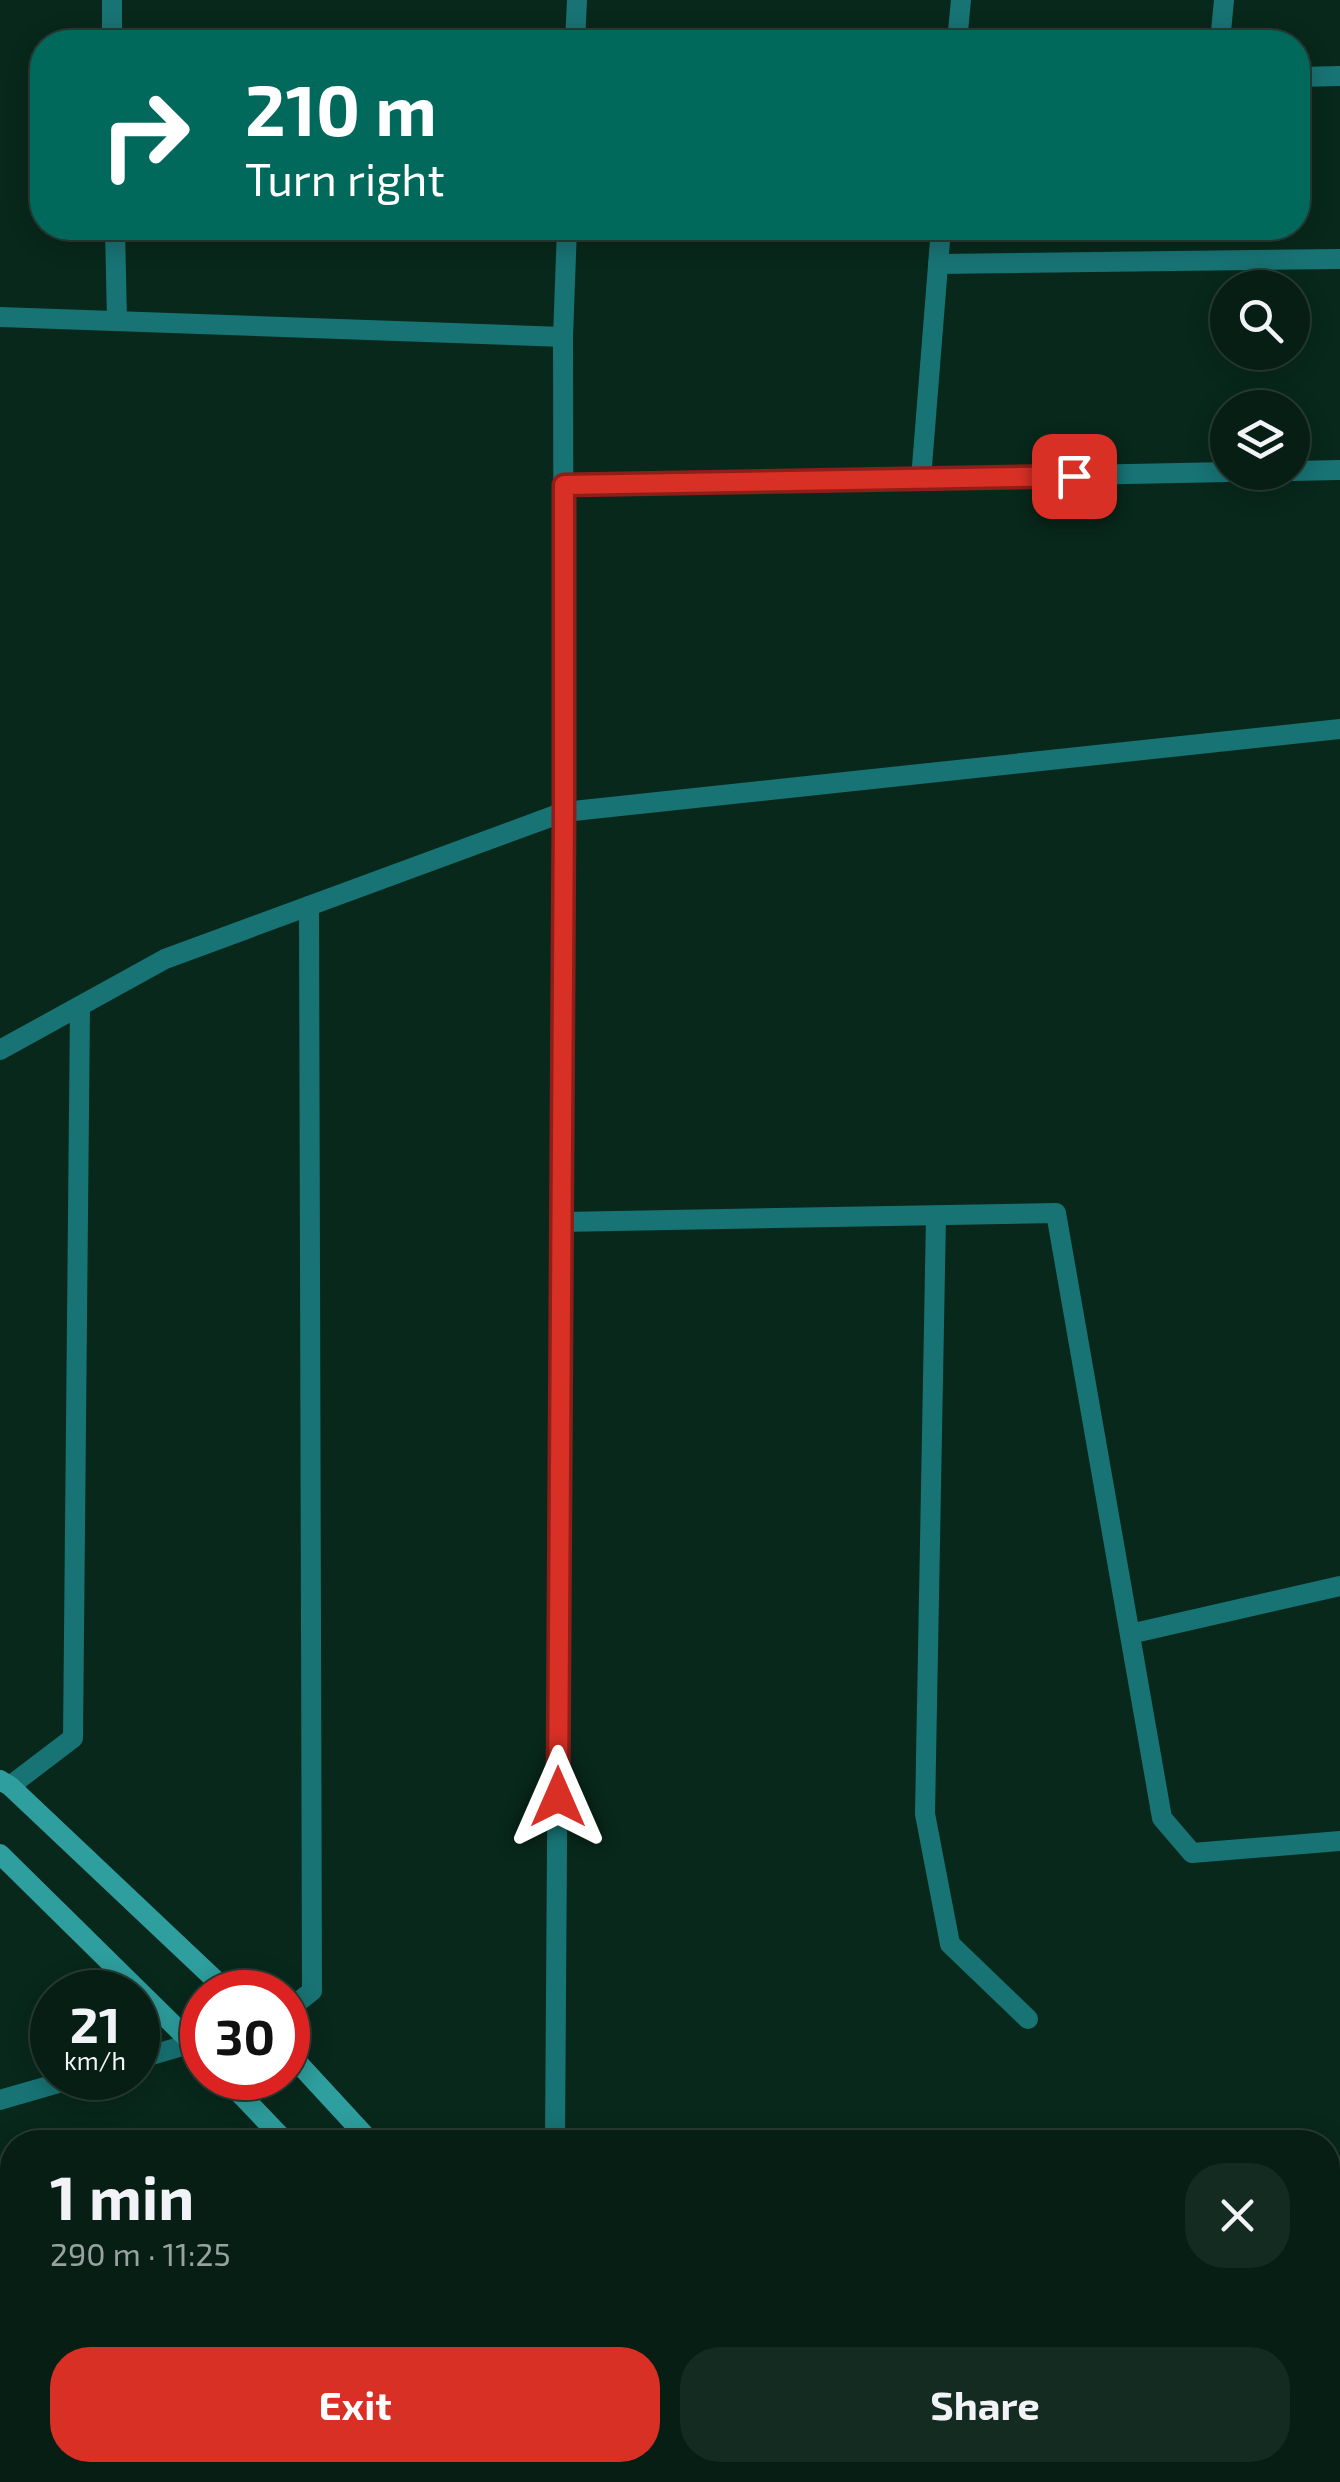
<!DOCTYPE html>
<meta charset="utf-8">
<style>
body{margin:0;font-family:"Exo 2",sans-serif;background:#142b22;color:#f1f3f6;height:100vh;display:flex;flex-direction:column;font-size:38px;white-space:nowrap}
*{box-sizing:border-box;margin:0}
p{font-size:32px;color:#98a2a0}
.icon{flex:none;width:55px;height:55px;fill:none;stroke:currentColor;stroke-width:2;stroke-linecap:round;stroke-linejoin:round}
.map{position:relative;flex:1;overflow:hidden}
.panel{position:absolute;left:0px;top:2130px;width:1340px;height:352px;display:flex;flex-direction:column;background:#061e14;border-radius:40px 40px 0 0;box-shadow:0 5px 25px #0003,0 0 0 2px #273c34}
.panel>*{flex:none}
.top-card{position:absolute;left:30px;top:30px;width:1280px;height:210px;border-radius:40px;box-shadow:0 5px 25px #0003,0 0 0 2px #273c34;background:#00695c;color:#fff;overflow:hidden}
.fabs{position:absolute;left:1210px;top:270px;display:grid;gap:20px}
.fabs a{display:grid;place-items:center;width:100px;height:100px;border-radius:50%;background:#061e14;box-shadow:0 5px 25px #0003,0 0 0 2px #273c34;font-size:50px}
.speed{position:absolute;left:30px;top:1970px;display:flex;gap:20px;font-size:50px;font-weight:700;text-align:center}
.speed>*{display:grid;place-content:center;width:130px;height:130px;border-radius:50%;background:#061e14;box-shadow:0 5px 25px #0003,0 0 0 2px #273c34;line-height:1}
.speed small{font-size:25px;font-weight:400}
.speed .limit{border:15px solid #d22;background:#fff;color:#111}
.pin{position:absolute;display:grid;place-items:center;width:85px;height:85px;color:#fff;margin:-42px;border-radius:20px;box-shadow:0 5px 15px #0006}
.me{position:absolute;width:110px;margin:-55px;rotate:0deg;stroke-linejoin:round;filter:drop-shadow(0 0 8px #0008)}
.turn{display:flex;align-items:center;gap:35px;height:210px;padding:0 50px;font-size:45px}
.turn .icon{width:130px;height:130px;stroke-width:2.5}
.turn b{display:block;font-size:70px;line-height:85px}
.round{display:grid;place-items:center;flex:none;width:105px;height:105px;border-radius:40px;background:#142b22}
.overview{display:flex;align-items:center;justify-content:space-between;height:170px;padding:0 50px}
h1{font-size:60px;font-weight:700;line-height:75px}
.cta{display:flex;gap:20px;margin-top:auto;padding:20px 50px}
.cta a{flex:1;height:115px;border-radius:40px;background:#d93025;color:#fff;font-size:40px;font-weight:700;line-height:115px;text-align:center}
.cta a+a{background:#142b22;color:#f1f3f6}
.map>svg:first-child{display:block}
.lines{fill:none;stroke-linecap:round;stroke-linejoin:round}
.minor{stroke:#187374;stroke-width:20}
.secondary{stroke:#2e9e9e;stroke-width:20}
.route-casing{stroke:#8d1f18;stroke-width:25}
.route{stroke:#d93025;stroke-width:18}
</style>
<div class="map">
<svg width="1340" height="2482" viewBox="0 0 1340 2482">
<rect width="100%" height="100%" fill="#08281b"/>
<g class="lines">
<g class="minor">
<path d="M112 0V42"/>
<path d="M575 42 577 0"/>
<path d="M957 42 961 0"/>
<path d="M1220 42 1224 0"/>
<path d="M1298 77 1340 76"/>
<path d="M115 228 117 321"/>
<path d="M938 264 1340 259"/>
<path d="M0 317 563 337"/>
<path d="M1292 471 1340 470"/>
<path d="M921 479 941 228"/>
<path d="M563 485 1229 472"/>
<path d="M0 1050 165 959 564 812 1340 729"/>
<path d="M936 1216 925 1814 950 1944 1028 2019"/>
<path d="M561 1222 1056 1213 1162 1818 1192 1853 1340 1841"/>
<path d="M1130 1634 1340 1586"/>
<path d="M10 1786 73 1738 80 1006"/>
<path d="M288 2010 312 1991 309 906"/>
<path d="M138 2059 193 2043"/>
<path d="M0 2100 76 2078"/>
<path d="M555 2142 564 812 563 337 567 228"/>
<path d="M0 2317 12 2313"/>
</g>
<g class="secondary">
<path d="M0 1780 10 1786 228 1992"/>
<path d="M0 1854 202 2053"/>
<path d="M288 2052 371 2142"/>
<path d="M225 2078 286 2142"/>
<path d="M585 2470 595 2482"/>
<path d="M662 2470 672 2482"/>
</g>
</g>
<g class="lines">
<g class="route-casing">
<path id="route" d="M558 1797 564 812V485L1074 476"/>
</g>
<use href="#route" class="route"/>
</g>
</svg>
<div class="fabs">
<a><svg class="icon" aria-label="search" viewBox="0 0 24 24"><circle cx="10" cy="10" r="6"/><path d="M15 15l6 6"/></svg></a>
<a><svg class="icon" aria-label="layers" viewBox="0 0 24 24"><path d="M12 4l9 5-9 5-9-5zM3 14l9 5 9-5"/></svg></a>
</div>
<div class="speed"><div>21<small>km/h</small></div><div class="limit">30</div></div>
<div class="pin" style="left:1074px;top:476px;background:#d93025"><svg class="icon" aria-label="arrive" viewBox="0 0 24 24"><path d="M6 21V4h12l-3 4 3 4H6"/></svg></div>
<svg class="me" style="left:558px;top:1797px" viewBox="-20 -20 40 40"><path d="M0-17L14 15 0 8-14 15z" fill="#d93025" stroke="#fff" stroke-width="4"/></svg>
<div class="top-card">
<div class="turn"><svg class="icon" aria-label="right" viewBox="0 0 24 24"><path d="M7 20v-9h11M14 6l5 5-5 5"/></svg><div><b>210 m</b>Turn right</div></div>
</div>
<section class="panel">
<div class="overview"><div><h1>1 min</h1><p>290 m · 11:25</p></div><a class="round"><svg class="icon" aria-label="close" viewBox="0 0 24 24"><path d="M6 6l12 12M18 6L6 18"/></svg></a></div>
<div class="cta"><a>Exit</a><a>Share</a></div>
</section>
</div>
